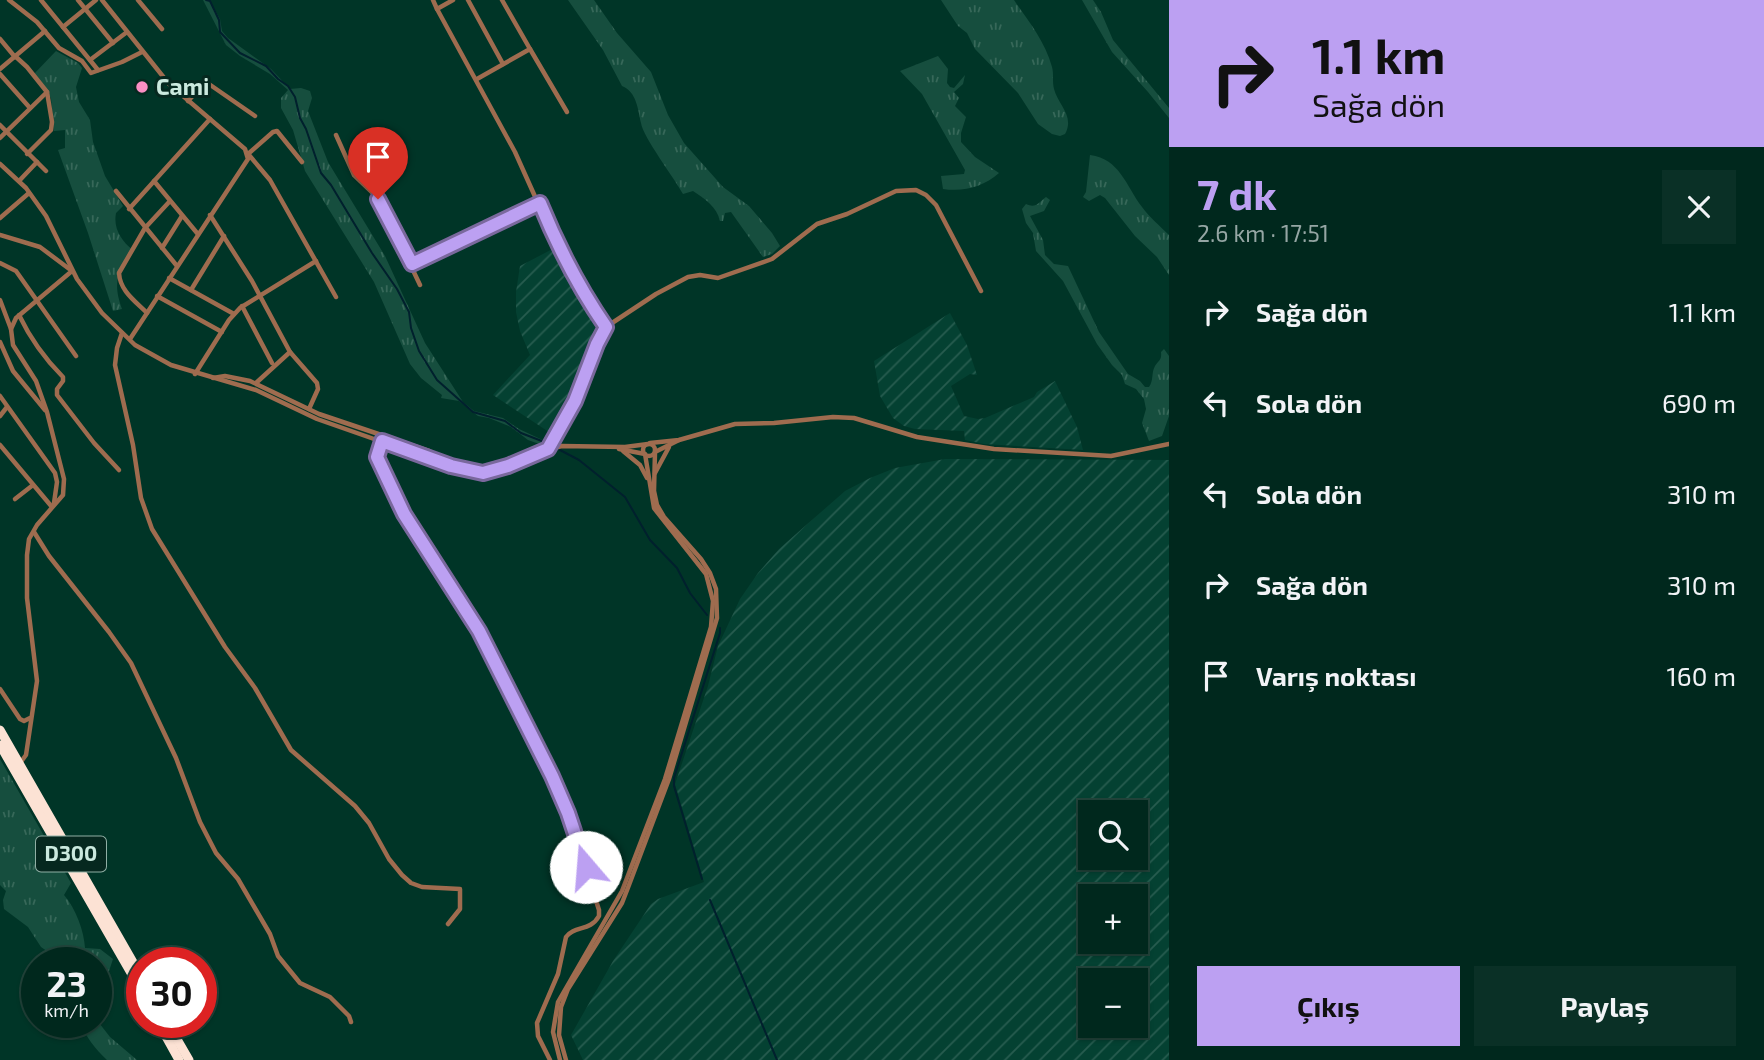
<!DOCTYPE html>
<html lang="tr">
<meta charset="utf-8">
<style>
body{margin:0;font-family:"Exo 2",sans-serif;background:#0a3026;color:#f1f3f6;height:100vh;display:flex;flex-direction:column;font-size:26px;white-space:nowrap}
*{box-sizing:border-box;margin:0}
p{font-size:23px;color:#95a6a4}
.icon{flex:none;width:38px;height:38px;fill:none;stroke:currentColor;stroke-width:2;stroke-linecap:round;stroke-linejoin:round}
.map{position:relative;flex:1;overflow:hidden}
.panel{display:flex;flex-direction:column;background:#00281d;width:595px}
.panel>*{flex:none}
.hud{background:#bca0f2;color:#111;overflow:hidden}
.fabs{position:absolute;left:1078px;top:800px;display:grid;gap:14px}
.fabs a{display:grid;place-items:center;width:70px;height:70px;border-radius:0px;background:#00281d;box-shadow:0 2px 5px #0004,0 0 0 2px #22443b;font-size:35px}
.speed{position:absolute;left:21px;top:947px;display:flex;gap:14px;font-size:35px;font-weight:700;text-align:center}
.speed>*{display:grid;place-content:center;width:91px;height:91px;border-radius:50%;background:#00281d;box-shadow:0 2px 5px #0004,0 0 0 2px #22443b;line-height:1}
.speed small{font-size:18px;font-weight:400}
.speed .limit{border:10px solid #d22;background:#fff;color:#111}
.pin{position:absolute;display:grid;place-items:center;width:60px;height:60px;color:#fff;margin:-72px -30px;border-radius:50% 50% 50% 0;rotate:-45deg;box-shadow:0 0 7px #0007}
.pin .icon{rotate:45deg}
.me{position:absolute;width:77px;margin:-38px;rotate:342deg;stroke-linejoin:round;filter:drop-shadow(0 0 5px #0008)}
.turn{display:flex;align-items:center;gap:24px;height:147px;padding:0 28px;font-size:32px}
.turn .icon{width:91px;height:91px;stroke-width:2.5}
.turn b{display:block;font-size:49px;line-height:60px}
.round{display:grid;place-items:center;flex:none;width:74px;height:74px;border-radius:0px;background:#0a3026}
.summary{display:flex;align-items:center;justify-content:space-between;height:119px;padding:0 28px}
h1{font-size:42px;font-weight:700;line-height:52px;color:#bca0f2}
.primary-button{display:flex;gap:14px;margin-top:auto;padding:14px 28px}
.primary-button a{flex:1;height:80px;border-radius:0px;background:#bca0f2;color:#111;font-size:28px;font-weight:700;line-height:80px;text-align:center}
.primary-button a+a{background:#0a3026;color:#f1f3f6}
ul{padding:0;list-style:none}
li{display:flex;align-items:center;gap:21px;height:91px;padding:0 28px}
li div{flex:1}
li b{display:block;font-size:26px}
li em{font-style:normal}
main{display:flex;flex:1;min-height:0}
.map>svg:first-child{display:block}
.industrial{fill:url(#industrial-furrows);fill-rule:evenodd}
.grass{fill:url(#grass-tufts)}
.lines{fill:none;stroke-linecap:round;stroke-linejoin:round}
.stream{stroke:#01202d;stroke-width:2}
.minor{stroke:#9f6c4f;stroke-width:4.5}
.highway{stroke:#fce2d4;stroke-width:9}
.route-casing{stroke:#7a689d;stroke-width:18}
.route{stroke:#bca0f2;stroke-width:12}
.poi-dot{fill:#fb8fc4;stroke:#06281f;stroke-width:2.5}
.labels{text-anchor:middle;stroke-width:6;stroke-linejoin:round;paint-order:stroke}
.shield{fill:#06281f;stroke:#90afa5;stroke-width:2}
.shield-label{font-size:21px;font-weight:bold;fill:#cbe9de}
.poi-label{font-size:23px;font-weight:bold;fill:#cbe9de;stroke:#06281f;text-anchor:start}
</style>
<main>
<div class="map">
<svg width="1169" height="1060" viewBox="0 0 1169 1060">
<defs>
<pattern id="industrial-furrows" width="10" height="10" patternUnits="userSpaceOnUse" patternTransform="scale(1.75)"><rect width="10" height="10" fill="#044132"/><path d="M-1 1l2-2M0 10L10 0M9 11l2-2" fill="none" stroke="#275c4f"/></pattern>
<pattern id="grass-tufts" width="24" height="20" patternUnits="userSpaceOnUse" patternTransform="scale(1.75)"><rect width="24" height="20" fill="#164e3e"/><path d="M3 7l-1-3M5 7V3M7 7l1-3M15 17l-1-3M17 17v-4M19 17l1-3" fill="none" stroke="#376859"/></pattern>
</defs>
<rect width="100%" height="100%" fill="#003527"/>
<g class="industrial">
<path d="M564 243 577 276 606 320 607 326 583 381 555 436 493 395 530 355 520 331 516 312V292L520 266Z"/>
<path d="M950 313 967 345 977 375 970 374 951 386 964 416 978 419 985 418 1034 397 1037 392 1055 381 1077 427 1083 450 984 444 965 440 964 431 915 429 904 426 893 418 880 396 874 361Z"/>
<path d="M945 459 1169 460V1060H583L571 1035 613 961 651 904 658 899 704 882 675 784 708 686 718 646 740 599 758 573 779 549 845 491 870 478 895 468ZM1090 812H1136V858H1090ZM1090 896H1136V942H1090ZM1090 980H1136V1026H1090Z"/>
</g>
<g class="grass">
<path d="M203 0H209L220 19 222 31 228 38 271 69 290 89 301 88 310 91 312 98 308 111 328 162 385 256 425 343 463 402 474 411 503 418 519 429 549 443 545 446 528 440 511 427 489 418 478 416 459 401 441 398 442 395 421 378 410 364 374 282 305 171 293 130 281 108V98L288 90 270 74 240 56 226 45Z"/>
<path d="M568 0H594L617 33 651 72 668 115 684 143 723 187 749 206 772 233 780 246 772 254 763 257 731 212 725 213 723 221H720C717 207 705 199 693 191L683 194C675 179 643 137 641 123 638 110 637 92 622 86L603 50Z"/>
<path d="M941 0H1014C1029 22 1045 41 1052 67 1054 74 1052 82 1054 89 1058 105 1075 116 1065 134L1060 136 1052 134 1038 124 1018 93 975 49 967 33 958 26Z"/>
<path d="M1082 0H1093L1101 12 1113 40 1169 108V118L1148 92 1112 52Z"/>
<path d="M56 51 78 63 82 68 76 87 79 102 90 120 93 142 105 176 123 206 116 213C113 228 121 241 133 250 118 273 112 281 122 309L113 311 88 233 58 150 65 148V130L54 131 51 98 34 74Z"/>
<path d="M938 56 948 69 947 83 950 87 954 88 965 75 963 84 954 92 959 98 955 106 966 117 961 133V142L975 157 999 173C983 187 964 192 943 189L941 176 964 174 965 170 922 94 900 71Z"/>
<path d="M1090 155C1120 159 1126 186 1142 207 1150 218 1160 226 1169 235V275L1157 257 1135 236 1105 198 1100 195 1089 201 1083 197 1086 192Z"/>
<path d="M1046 197 1050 200 1044 211 1030 216 1043 240 1045 255 1054 264 1068 266 1099 332 1128 374 1140 381 1145 387H1149C1154 380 1151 373 1155 366 1159 360 1162 360 1161 352L1164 349 1169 356V416L1162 436 1149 441 1142 423 1146 409 1144 399 1136 389 1125 384 1122 375 1112 365 1097 344 1063 281 1036 251 1033 233 1026 223 1022 209 1026 204C1036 209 1039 202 1046 197Z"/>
<path d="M0 759 71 883 64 895C76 909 84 931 85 948L100 949 113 959 103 989 96 992V962H63L41 947 28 927 4 909 3 900 6 891 0 885Z"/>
<path d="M96 1019 110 1037 137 1060H107C95 1049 86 1037 80 1022H96Z"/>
</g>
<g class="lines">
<g class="stream">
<path d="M206 0 210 1 219 20 220 32 240 53 266 66 278 79 288 86 295 97 300 118 306 129 321 173 331 185 372 253 397 289 409 312 411 328 419 351 437 380 473 412 505 421 521 433 547 443"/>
<path d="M560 450 579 460 625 497 650 540 677 568 690 593 707 615"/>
<path d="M702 879 674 786V778L720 633V628"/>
<path d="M710 900 777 1060"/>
</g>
<g class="minor">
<path d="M9 0 37 22 59 48 82 61 91 73 122 62 142 52"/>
<path d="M41 0 98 70"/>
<path d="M78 0 113 43"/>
<path d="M102 0 169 84 245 149 248 159 130 339"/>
<path d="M138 0 162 29"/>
<path d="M433 0 437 9 453 0"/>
<path d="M468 0 503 64"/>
<path d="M437 9 515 152 559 250 587 299 606 327"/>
<path d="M63 27 96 0"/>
<path d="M0 39 15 57"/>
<path d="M530 49 567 112"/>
<path d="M15 56 27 67 47 92 52 122 51 130 27 154"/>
<path d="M90 60 127 32"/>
<path d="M0 69 45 31"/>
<path d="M0 74 30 108"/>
<path d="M477 79 530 49 502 0"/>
<path d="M188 101 206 82 255 116"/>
<path d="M0 125 46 171"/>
<path d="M336 135 354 175 376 196 383 207 420 285"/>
<path d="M0 138 47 92"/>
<path d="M248 154 273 132 277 131 302 162"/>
<path d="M249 155 270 180 336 297"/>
<path d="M0 164 26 188 46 216 77 279 102 313 135 345 171 365 256 390 317 419 451 466 476 472 493 471 549 449 562 446 625 447 648 444"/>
<path d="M19 181 37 162"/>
<path d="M154 181 197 233"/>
<path d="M116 191 177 266"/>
<path d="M129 209 210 119"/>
<path d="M210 215 252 281 290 352 317 383 318 389 309 409"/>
<path d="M0 218 29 193"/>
<path d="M0 235 40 247 72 271 16 318 11 329 13 345 36 381 47 412 64 479 63 495 37 525 29 539 27 555V598L37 681 26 755 20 763"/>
<path d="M162 248 182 216"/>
<path d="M0 263 16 271 76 356"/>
<path d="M412 264 540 203"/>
<path d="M169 278 234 314"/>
<path d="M191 290 224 236"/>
<path d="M157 296 222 332"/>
<path d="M0 300 11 329"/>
<path d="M242 306 272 363"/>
<path d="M147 313C135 301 120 291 119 273L145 228 170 201"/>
<path d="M19 315C31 340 44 358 63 377V381L57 389V395L94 443 119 470"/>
<path d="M122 333 117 348 115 365 133 445 141 498 152 529 225 647 255 688 291 750 355 806 369 823 389 859 402 875 411 883 422 887 460 889V909L448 924"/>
<path d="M0 342 13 371 45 410"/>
<path d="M195 374 229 320 240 308 316 261"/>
<path d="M213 378 225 376 250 381 319 414 429 451 455 466"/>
<path d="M256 383 290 352"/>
<path d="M0 396 55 473 57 482 54 503"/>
<path d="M0 416 7 407"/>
<path d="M382 441 378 459 404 514 479 631 552 776 568 813 599 910V916C590 932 575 925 566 937L558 974 537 1023 538 1036 550 1060"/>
<path d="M650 443 679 440 735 424 774 423 833 417 854 418 917 437 994 449 1111 456 1169 444"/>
<circle cx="649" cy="450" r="6"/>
<path d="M0 445 52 507"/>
<path d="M549 448 575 401 597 344 606 327 656 294 688 277 700 275 718 278 772 259 817 224 847 214 896 191 916 190 926 195 936 205 981 291"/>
<path d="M623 451 640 465 647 478"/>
<path d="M655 473 669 447"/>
<path d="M15 499 33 485"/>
<path d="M34 532 49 556 109 632 131 663 176 758 200 822 216 853 238 879 270 934 278 956 300 983 330 997 349 1016 351 1022"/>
<path d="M0 689 20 719 24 721 30 718"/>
<path d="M560 1060 553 1032 558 1002 622 891 665 779 711 627 713 601 706 574 654 508 645 454 619 449"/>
<path d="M566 1060 559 1035 561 1007 568 989 622 903 629 885 669 779 717 618 716 589 710 573 701 559 664 517 657 505 654 491 655 452 679 440"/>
</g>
<g class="highway">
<path d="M0 730 142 978"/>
<path d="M0 745 142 992"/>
<path d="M158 1022 179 1060"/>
<path d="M167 1022 189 1060"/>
</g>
</g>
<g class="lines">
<g class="route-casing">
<path id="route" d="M378 199 412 264 540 203C558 247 579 288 606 327L597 344 575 401 548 449 508 466 483 473 451 466 382 441 377 457 404 514 479 631 552 776 568 813 586 867"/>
</g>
<use href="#route" class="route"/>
</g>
<circle class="poi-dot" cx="142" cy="87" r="7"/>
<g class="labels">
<rect class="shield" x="36" y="836.5" width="70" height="35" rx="5"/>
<g class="shield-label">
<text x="71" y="861">D300</text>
</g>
<g class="poi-label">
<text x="156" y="95">Cami</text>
</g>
</g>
</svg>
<div class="fabs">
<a><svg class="icon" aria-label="search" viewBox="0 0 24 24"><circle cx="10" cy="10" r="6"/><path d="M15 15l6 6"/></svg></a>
<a>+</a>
<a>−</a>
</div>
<div class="speed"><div>23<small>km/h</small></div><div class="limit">30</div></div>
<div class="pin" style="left:378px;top:199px;background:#d93025"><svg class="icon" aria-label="arrive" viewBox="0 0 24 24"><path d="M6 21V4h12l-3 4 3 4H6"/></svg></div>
<svg class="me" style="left:586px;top:867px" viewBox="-20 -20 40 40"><circle r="19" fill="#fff"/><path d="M0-13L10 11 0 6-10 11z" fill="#bca0f2"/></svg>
</div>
<section class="panel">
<div class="hud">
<div class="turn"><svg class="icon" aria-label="right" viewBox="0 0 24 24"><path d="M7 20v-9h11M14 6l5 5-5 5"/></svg><div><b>1.1 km</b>Sağa dön</div></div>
</div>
<div class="summary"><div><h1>7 dk</h1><p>2.6 km · 17:51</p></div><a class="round"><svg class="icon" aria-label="close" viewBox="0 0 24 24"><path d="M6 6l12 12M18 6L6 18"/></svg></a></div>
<ul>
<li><svg class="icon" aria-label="right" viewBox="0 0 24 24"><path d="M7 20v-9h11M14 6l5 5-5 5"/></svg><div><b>Sağa dön</b></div><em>1.1 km</em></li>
<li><svg class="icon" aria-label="left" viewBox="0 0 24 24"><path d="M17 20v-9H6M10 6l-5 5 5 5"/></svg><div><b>Sola dön</b></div><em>690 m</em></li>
<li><svg class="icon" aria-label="left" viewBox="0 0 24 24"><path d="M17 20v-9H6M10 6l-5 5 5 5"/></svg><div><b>Sola dön</b></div><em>310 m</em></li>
<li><svg class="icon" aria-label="right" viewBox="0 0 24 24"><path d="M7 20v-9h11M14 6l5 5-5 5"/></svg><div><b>Sağa dön</b></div><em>310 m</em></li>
<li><svg class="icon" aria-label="arrive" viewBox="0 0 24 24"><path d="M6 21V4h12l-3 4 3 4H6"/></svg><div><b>Varış noktası</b></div><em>160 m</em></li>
</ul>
<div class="primary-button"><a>Çıkış</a><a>Paylaş</a></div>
</section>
</main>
